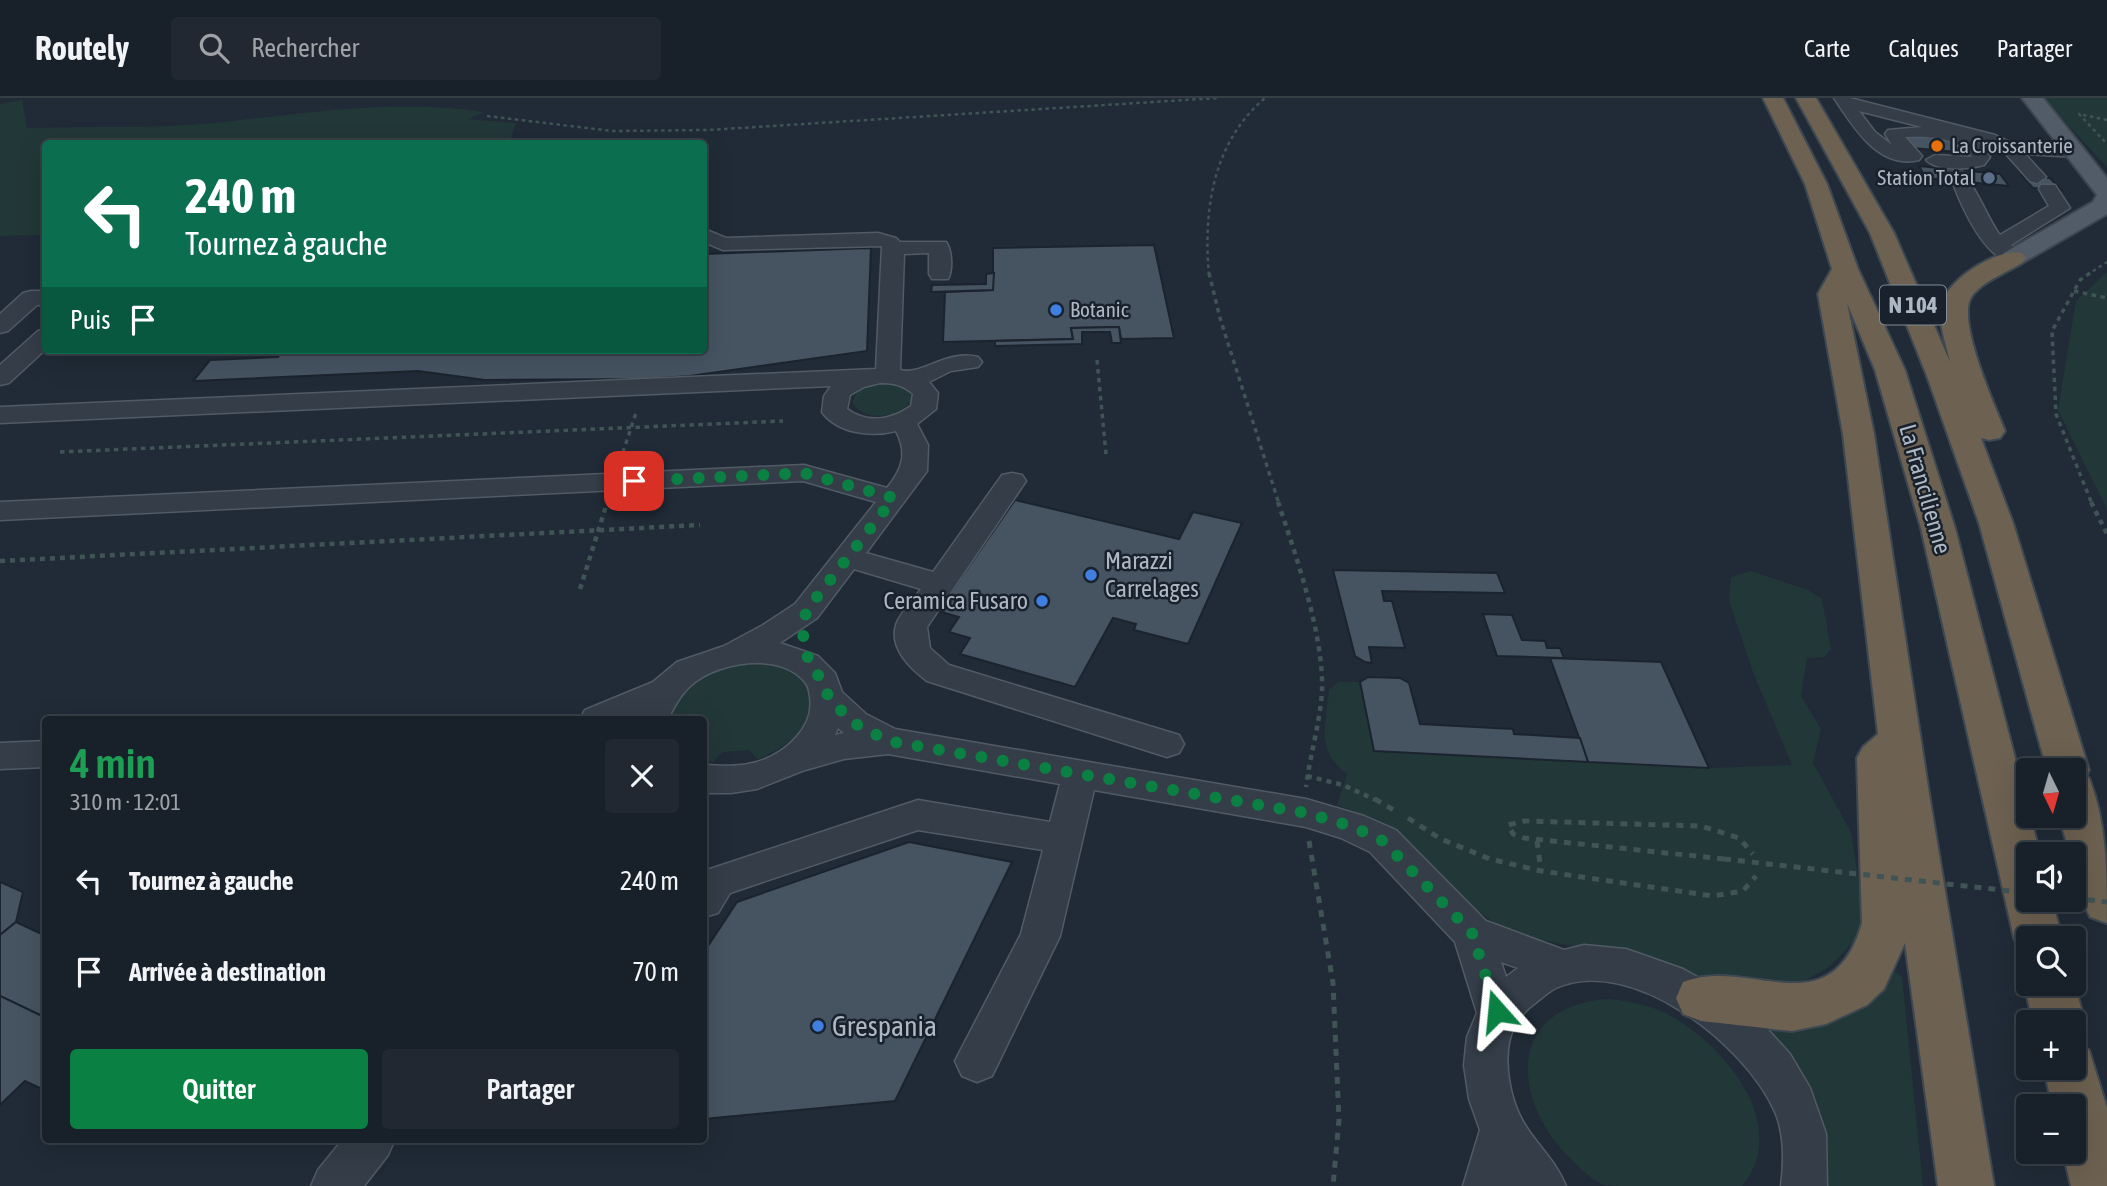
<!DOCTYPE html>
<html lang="fr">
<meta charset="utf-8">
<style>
body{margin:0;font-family:"Asap Condensed",sans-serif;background:#212831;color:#f1f3f6;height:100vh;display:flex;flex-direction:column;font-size:26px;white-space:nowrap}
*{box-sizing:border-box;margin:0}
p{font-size:23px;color:#9fa3a8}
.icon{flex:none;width:38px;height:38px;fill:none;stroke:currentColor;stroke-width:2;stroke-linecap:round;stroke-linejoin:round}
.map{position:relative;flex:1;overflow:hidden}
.drawer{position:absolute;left:42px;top:618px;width:665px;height:427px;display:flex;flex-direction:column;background:#182029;border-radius:7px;box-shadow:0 7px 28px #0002,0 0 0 2px #363e46}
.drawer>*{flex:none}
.banner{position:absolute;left:42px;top:42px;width:665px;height:214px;border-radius:7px;box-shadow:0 7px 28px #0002,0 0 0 2px #363e46;background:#0b6e4f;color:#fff;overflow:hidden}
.needle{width:46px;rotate:175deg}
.tools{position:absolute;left:2016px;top:660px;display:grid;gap:14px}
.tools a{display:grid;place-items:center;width:70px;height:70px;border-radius:7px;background:#182029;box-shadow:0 7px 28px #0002,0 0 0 2px #363e46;font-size:35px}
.pin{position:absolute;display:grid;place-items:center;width:60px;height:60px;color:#fff;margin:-30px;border-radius:14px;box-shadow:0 4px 10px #0006}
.me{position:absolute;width:77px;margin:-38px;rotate:342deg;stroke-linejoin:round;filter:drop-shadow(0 0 5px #0008)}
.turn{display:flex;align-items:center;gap:24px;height:147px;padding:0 28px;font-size:32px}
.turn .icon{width:91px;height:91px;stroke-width:2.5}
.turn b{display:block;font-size:49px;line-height:60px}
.then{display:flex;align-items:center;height:66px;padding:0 28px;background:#0003;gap:14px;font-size:26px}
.round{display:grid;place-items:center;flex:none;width:74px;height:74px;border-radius:7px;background:#212831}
.headline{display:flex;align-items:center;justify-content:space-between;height:119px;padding:0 28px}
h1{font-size:42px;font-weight:600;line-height:52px;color:#1e9e55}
.action{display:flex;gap:14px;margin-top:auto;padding:14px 28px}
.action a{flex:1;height:80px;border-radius:7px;background:#0b8043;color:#fff;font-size:28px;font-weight:600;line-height:80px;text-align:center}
.action a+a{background:#212831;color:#f1f3f6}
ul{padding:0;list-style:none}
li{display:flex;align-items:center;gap:21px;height:91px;padding:0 28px}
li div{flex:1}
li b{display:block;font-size:26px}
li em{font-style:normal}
header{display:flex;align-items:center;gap:42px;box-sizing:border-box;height:98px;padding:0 35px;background:#182029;border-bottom:2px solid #363e46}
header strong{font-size:33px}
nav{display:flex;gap:38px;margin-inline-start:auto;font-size:24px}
.search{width:490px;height:63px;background:#212831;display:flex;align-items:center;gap:18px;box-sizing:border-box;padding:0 24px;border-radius:7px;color:#9fa3a8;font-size:26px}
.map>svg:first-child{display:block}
.green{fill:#223738}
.building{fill:#465361;stroke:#1b242e;stroke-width:2}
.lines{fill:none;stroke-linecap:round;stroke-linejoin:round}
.minor-tunnel{stroke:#35404c;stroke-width:18;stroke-dasharray:18 10;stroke-linecap:butt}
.minor-casing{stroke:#515b65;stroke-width:3}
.major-casing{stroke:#3d4651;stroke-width:4}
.highway-casing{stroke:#3e4852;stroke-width:4}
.path-far3{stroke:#405456;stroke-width:2.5;stroke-dasharray:3.5 3.5;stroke-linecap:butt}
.path-far2{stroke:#405456;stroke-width:3.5;stroke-dasharray:4.5 4.5;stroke-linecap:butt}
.path-far1{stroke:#405456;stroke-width:4.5;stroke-dasharray:5 5;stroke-linecap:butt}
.path{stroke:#405456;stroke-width:5;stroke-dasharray:7 7;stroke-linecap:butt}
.minor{fill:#343d48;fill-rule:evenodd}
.major{fill:#525c68;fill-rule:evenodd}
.highway{fill:#6d6151;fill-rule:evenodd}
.path-bridge{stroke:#405456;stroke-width:5;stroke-dasharray:7 7;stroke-linecap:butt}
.route{stroke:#0b8043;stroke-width:12;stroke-dasharray:0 21.6}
.food-dot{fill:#e8710a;stroke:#19222c;stroke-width:2.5}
.service-dot{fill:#5c6f8a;stroke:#19222c;stroke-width:2.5}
.shop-dot{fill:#3f7fe0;stroke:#19222c;stroke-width:2.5}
.labels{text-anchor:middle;stroke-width:5;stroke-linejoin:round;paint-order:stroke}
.far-poi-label{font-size:21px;fill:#aeb8c4;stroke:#19222c;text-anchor:start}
.shield{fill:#19222c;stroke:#818b96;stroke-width:2}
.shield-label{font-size:23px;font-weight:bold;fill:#aeb8c4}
.street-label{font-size:24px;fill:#aeb8c4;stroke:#19222c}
.poi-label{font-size:24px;fill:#aeb8c4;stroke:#19222c;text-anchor:start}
.near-poi-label{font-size:28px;fill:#aeb8c4;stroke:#19222c;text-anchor:start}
</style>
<header>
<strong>Routely</strong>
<div class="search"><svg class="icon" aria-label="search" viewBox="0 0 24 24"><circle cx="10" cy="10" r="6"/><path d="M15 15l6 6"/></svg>Rechercher</div>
<nav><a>Carte</a><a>Calques</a><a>Partager</a></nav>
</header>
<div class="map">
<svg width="2107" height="1088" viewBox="0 0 2107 1088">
<rect width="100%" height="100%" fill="#202b37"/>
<g class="green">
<path d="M2043 0H2107V69Z"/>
<path d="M22 2 27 30C88 28 152 31 213 25 303 16 395 0 484 14L468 21 516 25 509 46H46L45 137 0 138V6Z"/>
<path d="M2107 174V411L2058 312 2076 203Z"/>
<path d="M877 285C891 284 906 285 912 299 905 321 862 325 852 304L857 294Z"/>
<path d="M1751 473 1808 492 1822 501 1831 551 1825 559 1807 560 1801 598 1821 631 1813 665 1851 734 1866 831 1829 869 1804 883 1776 890 1709 883 1668 867 1537 841 1499 828 1468 806 1381 724 1337 707 1347 676C1315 652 1326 627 1329 592L1338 584H1360L1374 653 1709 670 1792 667 1753 574 1729 503 1731 479Z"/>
<path d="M760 564C839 575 820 638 758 661L748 652 723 654 713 664 704 662V621H672C676 581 726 565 760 564Z"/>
<path d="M1890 874H1897L1902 879 1923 1088H1827L1825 1041 1760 922Z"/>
<path d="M1609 901C1627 903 1644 906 1661 913 1719 940 1794 1025 1742 1088 1706 1088 1671 1088 1635 1088 1626 1088 1612 1088 1604 1087 1591 1082 1580 1070 1571 1061 1510 1002 1506 907 1609 901Z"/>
</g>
<g class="building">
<path d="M1903 37 1955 42 1968 55 1912 50Z"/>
<path d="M1919 68 2000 76 2009 88 1926 80Z"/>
<path d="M2022 78 2050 80 2061 92 2033 90Z"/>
<path d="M1154 147 1174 240 1121 241 1119 229 1071 230 1073 241 943 244 945 194 993 192V150Z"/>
<path d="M871 150 867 253 690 278 647 281 485 282 418 273 193 283 210 262 278 259 283 252H704V156Z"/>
<path d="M994 175 993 192 931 194 932 187 986 186V176Z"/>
<path d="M1119 229 1121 245H1112L1110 234H1082V246L995 248V243L1073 241 1071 230Z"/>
<path d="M1015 402 1179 441 1193 414 1242 425 1188 546 1134 532 1136 526 1113 520 1075 589 960 556 970 540 949 534 959 519 938 513Z"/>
<path d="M1333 472 1497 475 1505 495 1382 493 1384 503H1392L1405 550 1369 549 1372 565 1365 564 1355 558Z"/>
<path d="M1483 516 1512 517 1522 542 1545 543 1547 550H1560L1564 560 1497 558Z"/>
<path d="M1550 560 1661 564 1709 670 1588 664Z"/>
<path d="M1368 579 1400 580 1409 585 1420 626 1513 631 1514 636 1580 640 1588 664 1374 653 1360 584Z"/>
<path d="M909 744 1012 764 895 1003 704 1021V854L737 804Z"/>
<path d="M0 784 23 794 16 824 0 837Z"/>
<path d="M16 824 46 838V920L0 898V837Z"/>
<path d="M0 898 46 920V993L25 983 0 1007Z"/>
</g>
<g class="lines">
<path class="minor-tunnel" d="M1951 71 1961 83"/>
<g class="minor-casing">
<g id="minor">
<path d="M1834 0H1850L1995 37 2014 46 2076 49 2085 54 2076 59 2025 56 2046 79 2037 85 2030 83 2005 55 1978 44 1990 59 1984 67C1969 71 1938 74 1926 62L1935 57 1972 59C1957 38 1929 38 1905 39L1922 58 1919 62C1878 72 1853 28 1834 0ZM1859 13 1922 29 1888 32 1885 36 1892 47 1875 34Z"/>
<path d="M1961 77C1973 80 1989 124 2000 137L2049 108 2039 91 2041 87H2055L2070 110 2011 147 2022 159 2019 163C1988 171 1961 107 1952 83Z"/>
<path d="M704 131 726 140 878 135 896 140 900 144H946C952 152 953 172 948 181H932L929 176V155L904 156 900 272C922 278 947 251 978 259L982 264 978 269 951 273 929 284 938 295 936 311 917 326 928 347 927 373 866 455 933 474 1002 377 1012 375 1022 377 1026 383 927 529 930 550 949 567 1179 637 1184 646 1179 655 1167 659 927 583C911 571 889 550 896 527 900 515 914 501 921 491L854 471 817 520 780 545 818 558 835 575 842 594 866 616 895 631 1306 701 1364 718 1396 732 1486 823 1564 852 1584 847 1626 851 1683 871 1724 894 1760 923 1790 956 1810 990 1826 1036 1827 1088H1781C1784 1064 1785 1037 1775 1014 1746 947 1632 856 1556 890 1548 894 1541 901 1534 906 1507 926 1504 955 1510 987 1519 1037 1550 1049 1566 1088H1463L1480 1032 1469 1001 1464 967 1467 939 1477 915 1455 844 1370 754 1341 740 1306 729 1094 692 1060 838 992 978 977 984 962 978 955 963 1021 836 1043 752 918 732 730 795 718 815 704 819V773L918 702 1050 724 1060 686 888 656 844 661 802 673 757 691 731 695H704V667C721 668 740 669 757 664 784 656 815 630 810 599 809 593 809 589 805 584 782 556 729 563 701 580 684 590 676 605 668 621H634L635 619 629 621H580L585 612 653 584 677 564 724 548 763 527 795 506 876 404 803 383 0 422V404L804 367 887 390C902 371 908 356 896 333 872 339 838 336 822 314L824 298 831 288 0 325V309L876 271 882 148 723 152 704 144ZM880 285C894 285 903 287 913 296L911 308C891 322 868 326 847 311L850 297 864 289ZM838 630 844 635 835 637ZM1501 864 1518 870 1506 879Z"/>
<path d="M31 193H46V207H37L8 233 0 235V216L23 195Z"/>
<path d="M46 231V251L9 285 0 287V267L38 233Z"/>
<path d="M46 643V669L0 671V645Z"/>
<path d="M343 1041H395L388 1057 364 1088H311L318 1072Z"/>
</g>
</g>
<g class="major-casing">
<path id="major" d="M2022 0H2043L2107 80V116L2022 165 2013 168 2004 165 2000 160 2004 155 2093 104 2097 97Z"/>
</g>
<g class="highway-casing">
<g id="highway">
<path d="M1763 0H1783L1827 86 1858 171 1905 272 1955 430 2040 756H2028V802H2052L2062 840H2028V858L2021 855 2014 840 1921 430 1875 272 1847 205 1874 336 1930 702 1994 1088H1938L1905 845 1884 891 1867 907 1826 926 1792 933 1701 923 1683 916 1676 900 1683 884C1750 858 1831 932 1862 825L1857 660 1863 649 1878 636 1843 336 1818 196 1832 171 1805 86Z"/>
<path d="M1796 0H1816L1894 135 1950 264C1946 247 1939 227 1941 209 1944 183 1998 149 2022 155L2026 160 2022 165C2006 175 1983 183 1972 198 1955 220 1995 308 2005 333L2000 340 1989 342 1981 340 2013 425 2089 672 2086 679 2089 680C2107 725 2107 776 2107 825L2090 819C2081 800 2074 778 2074 756H2070L2059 718H2074V672H2047L1979 425 1927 278 1870 135Z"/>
<path d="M2028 877V886L2074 885 2085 924 2077 941 2074 942V924H2033L2024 886Z"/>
<path d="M2074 946 2089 952 2107 1010V1088H2071L2063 1054H2074V1008H2052L2044 970H2074Z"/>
</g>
</g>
<g class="path-far3">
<path d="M487 18 612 33 708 32 1217 0"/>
<path d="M2107 22 2079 16 2107 46"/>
<path d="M1209 177C1203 112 1213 44 1265 0"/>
<path d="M2087 177 2107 164"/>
</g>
<g class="path-far2">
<path d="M1209 175 1220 220 1279 406"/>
<path d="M2090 175 2080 182 2052 233 2056 316 2092 406"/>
<path d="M2074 193 2107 200"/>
<path d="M1097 262 1106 356"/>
<path d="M60 354 783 323"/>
<path d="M620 363 637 312"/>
</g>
<g class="path-far1">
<path d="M1278 404C1296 458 1324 537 1322 593 1320 625 1310 657 1306 689"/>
<path d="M2091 404 2107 436"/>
<path d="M0 463 700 427"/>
<path d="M580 491 607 405"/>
<path d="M1307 678 1343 687 1378 703"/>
</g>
<g class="path">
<path d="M1375 701 1397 714"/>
<path d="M1408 720 1441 741 1490 761 1541 773 1713 798 1743 793 1756 778"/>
<path d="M1309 743 1333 885 1339 1022 1333 1088"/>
<path d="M1537 743 1541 773"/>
<path d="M1724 761 1524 740 1513 736 1508 727 1525 723 1701 728 1739 740 1753 756"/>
</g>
<use href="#minor" class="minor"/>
<use href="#major" class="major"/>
<use href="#highway" class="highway"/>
<g class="path-bridge">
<path d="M1724 761 2028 795"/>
<path d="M2074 800 2107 804"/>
</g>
</g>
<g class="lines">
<path class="route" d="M634 383 804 375 894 400 806 513 803 541 810 568 823 583 829 601 854 625 888 643 1306 715 1351 728 1383 743 1472 835 1497 913"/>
</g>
<circle class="food-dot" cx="1937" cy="48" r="7"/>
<circle class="service-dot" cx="1989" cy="80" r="7"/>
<g class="shop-dot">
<circle cx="1056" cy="212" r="7"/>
<circle cx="1091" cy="477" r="7"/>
<circle cx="1042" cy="503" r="7"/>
<circle cx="818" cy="928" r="7"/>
</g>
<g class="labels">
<g class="far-poi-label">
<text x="1951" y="55">La Croissanterie</text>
<text x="1975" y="87" text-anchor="end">Station Total</text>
<text x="1070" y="219">Botanic</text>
</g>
<rect class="shield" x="1880" y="187.5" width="66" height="39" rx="5"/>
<g class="shield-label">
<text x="1913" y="215">N 104</text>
</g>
<g class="street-label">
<text transform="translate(1925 391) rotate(74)" y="8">La Francilienne</text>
</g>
<g class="poi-label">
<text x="1105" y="471">Marazzi<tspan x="1105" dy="28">Carrelages</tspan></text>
<text x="1028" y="511" text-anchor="end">Ceramica Fusaro</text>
</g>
<g class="near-poi-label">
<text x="832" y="938">Grespania</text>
</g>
</g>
</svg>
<div class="tools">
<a><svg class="needle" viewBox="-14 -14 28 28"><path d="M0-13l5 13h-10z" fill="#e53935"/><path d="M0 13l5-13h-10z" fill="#9fa3a8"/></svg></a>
<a><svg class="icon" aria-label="sound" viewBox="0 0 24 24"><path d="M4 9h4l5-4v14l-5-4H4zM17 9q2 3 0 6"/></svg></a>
<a><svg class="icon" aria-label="search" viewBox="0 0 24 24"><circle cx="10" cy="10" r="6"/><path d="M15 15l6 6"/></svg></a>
<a>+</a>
<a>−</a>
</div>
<div class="pin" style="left:634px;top:383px;background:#d93025"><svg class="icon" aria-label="arrive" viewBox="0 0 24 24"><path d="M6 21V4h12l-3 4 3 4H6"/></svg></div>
<svg class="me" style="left:1497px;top:913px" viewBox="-20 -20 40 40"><path d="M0-17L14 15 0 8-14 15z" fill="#0b8043" stroke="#fff" stroke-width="4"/></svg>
<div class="banner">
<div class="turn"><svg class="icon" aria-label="left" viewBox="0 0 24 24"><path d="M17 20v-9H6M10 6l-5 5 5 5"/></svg><div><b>240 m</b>Tournez à gauche</div></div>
<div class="then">Puis<svg class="icon" aria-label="arrive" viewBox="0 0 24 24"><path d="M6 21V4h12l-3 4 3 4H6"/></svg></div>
</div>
<section class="drawer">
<div class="headline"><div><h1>4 min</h1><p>310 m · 12:01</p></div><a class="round"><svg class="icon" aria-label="close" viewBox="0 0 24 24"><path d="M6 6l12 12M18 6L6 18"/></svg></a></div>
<ul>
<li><svg class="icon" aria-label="left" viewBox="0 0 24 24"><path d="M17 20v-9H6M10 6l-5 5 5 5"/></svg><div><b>Tournez à gauche</b></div><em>240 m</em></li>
<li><svg class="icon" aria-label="arrive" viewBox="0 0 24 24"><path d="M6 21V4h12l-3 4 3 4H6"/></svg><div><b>Arrivée à destination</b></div><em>70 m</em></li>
</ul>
<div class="action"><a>Quitter</a><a>Partager</a></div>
</section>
</div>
